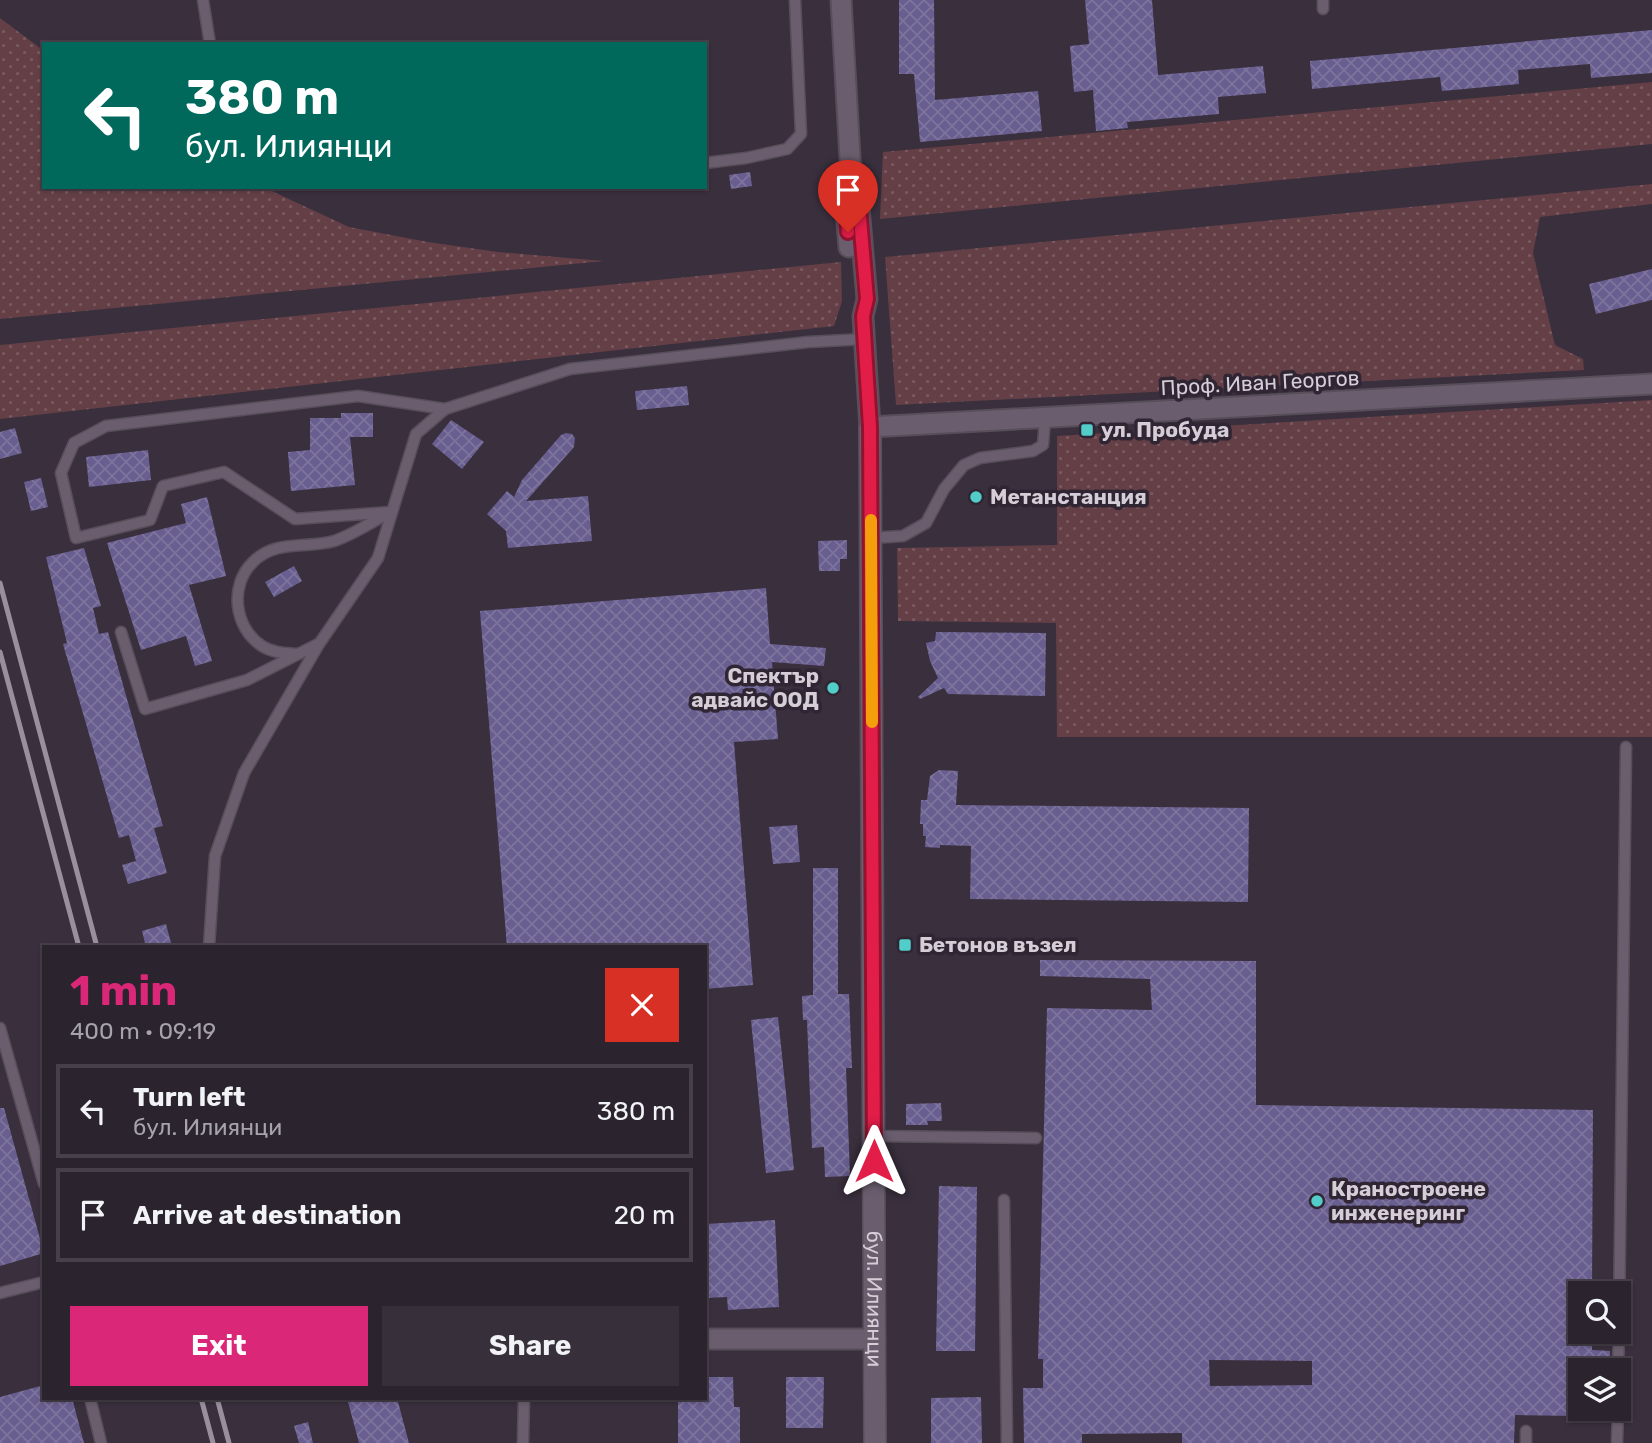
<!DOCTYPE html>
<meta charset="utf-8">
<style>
body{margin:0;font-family:Rubik,sans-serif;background:#372f3a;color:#f1f3f6;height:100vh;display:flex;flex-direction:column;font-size:26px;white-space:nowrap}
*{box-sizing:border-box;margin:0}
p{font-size:23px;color:#a6a4aa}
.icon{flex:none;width:38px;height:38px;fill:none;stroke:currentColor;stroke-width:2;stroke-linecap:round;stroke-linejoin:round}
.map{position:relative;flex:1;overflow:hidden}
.side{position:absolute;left:42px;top:945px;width:665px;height:455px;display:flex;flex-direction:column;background:#2b232e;border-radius:0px;box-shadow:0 2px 5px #0004,0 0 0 2px #47404a}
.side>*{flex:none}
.guide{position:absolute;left:42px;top:42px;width:665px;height:147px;border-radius:0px;box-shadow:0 2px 5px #0004,0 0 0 2px #47404a;background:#00695c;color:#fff;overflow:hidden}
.tools{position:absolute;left:1568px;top:1281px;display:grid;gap:14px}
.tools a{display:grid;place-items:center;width:63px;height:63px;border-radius:0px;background:#2b232e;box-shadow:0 2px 5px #0004,0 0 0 2px #47404a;font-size:35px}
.pin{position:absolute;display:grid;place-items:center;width:60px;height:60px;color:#fff;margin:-72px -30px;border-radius:50% 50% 50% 0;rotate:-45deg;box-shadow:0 0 7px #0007}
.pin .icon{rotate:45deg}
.me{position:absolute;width:77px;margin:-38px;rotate:0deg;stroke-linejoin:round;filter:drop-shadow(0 0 5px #0008)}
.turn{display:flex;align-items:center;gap:24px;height:147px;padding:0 28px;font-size:32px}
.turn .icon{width:91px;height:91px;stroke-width:2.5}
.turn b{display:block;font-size:49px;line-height:60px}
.round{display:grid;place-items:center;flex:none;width:74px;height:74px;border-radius:0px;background:#372f3a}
.overview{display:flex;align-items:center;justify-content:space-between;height:119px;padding:0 28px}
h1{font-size:42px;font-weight:700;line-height:52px;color:#db2777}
.button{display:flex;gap:14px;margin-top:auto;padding:14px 28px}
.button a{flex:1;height:80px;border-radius:0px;background:#db2777;color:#fff;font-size:28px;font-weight:700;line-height:80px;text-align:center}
.button a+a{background:#372f3a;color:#f1f3f6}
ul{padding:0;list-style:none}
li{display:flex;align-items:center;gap:21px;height:94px;margin:0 14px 10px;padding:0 14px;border:4px solid #47404a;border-radius:0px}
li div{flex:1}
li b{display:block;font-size:26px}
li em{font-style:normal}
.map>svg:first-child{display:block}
.grass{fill:url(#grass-dots)}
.building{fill:url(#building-cross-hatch);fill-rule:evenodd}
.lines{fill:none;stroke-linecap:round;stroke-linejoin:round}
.lane-casing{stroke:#574e5a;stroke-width:13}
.street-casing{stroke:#574e5a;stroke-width:23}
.secondary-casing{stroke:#574e5a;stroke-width:24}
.lane{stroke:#6a5e6e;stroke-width:10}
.street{stroke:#6a5e6e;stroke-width:19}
.secondary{stroke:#6a5e6e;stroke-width:21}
.rail{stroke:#98909b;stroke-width:5}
.route-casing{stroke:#92132f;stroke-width:18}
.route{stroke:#e11d48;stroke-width:12}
.slow{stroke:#f59e0b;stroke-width:12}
.poi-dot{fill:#53cdc9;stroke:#2f2533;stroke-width:2.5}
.labels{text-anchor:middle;stroke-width:7;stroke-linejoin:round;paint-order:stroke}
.street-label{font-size:21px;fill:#d5ced7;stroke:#2f2533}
.poi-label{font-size:21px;font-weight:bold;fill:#d5ced7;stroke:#2f2533;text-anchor:start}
</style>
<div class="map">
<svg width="1652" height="1443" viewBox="0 0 1652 1443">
<defs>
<pattern id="grass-dots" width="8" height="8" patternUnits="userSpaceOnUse" patternTransform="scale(1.75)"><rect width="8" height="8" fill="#643f46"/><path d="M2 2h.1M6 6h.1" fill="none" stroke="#795a60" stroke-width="1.8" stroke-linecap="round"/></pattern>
<pattern id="building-cross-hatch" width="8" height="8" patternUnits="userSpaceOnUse" patternTransform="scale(1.75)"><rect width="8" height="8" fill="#685e8f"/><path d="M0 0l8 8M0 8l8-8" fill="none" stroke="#7d749e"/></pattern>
</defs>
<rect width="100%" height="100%" fill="#392f3d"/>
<g class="grass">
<path d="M0 18 44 51V187H263L349 227 428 242 498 252 604 261 0 319Z"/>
<path d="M1652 82V144L880 219 883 152Z"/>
<path d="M1652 184V204L1540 217 1533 253 1555 345 1583 359 1584 370 896 405 885 257Z"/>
<path d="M841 262 842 301 834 326 0 419V345Z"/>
<path d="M1652 400V737H1057L1056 623 898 621 897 548 1057 545V436Z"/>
</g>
<g class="building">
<path d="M899 0H934L935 100 1038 91 1042 131 920 142 914 74H899Z"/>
<path d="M1085 0H1152L1158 75 1263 66 1266 93 1218 97 1219 114 1127 122 1128 128 1096 131 1093 90 1074 92 1070 46 1089 44Z"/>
<path d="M1652 30V73L1591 78 1590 64 1518 70 1519 84 1442 91 1440 77 1312 89 1310 61Z"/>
<path d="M750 172 752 186 731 189 729 175Z"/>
<path d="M1652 269V300L1596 314 1589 284Z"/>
<path d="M687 386 689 405 637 410 635 391Z"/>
<path d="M341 413H373V437H350L355 485 291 491 288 452 310 450V418H341Z"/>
<path d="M451 420 484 442 462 469 432 444Z"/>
<path d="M15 428 22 453 0 459V432Z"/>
<path d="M566 433 572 434 575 438 574 447 526 501 588 496 592 541 508 548 506 531 487 514 507 491 514 497 522 480 561 435Z"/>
<path d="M148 450 151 480 89 487 86 457Z"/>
<path d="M41 478 48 507 31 511 24 482Z"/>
<path d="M207 497 226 576 189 585 212 661 195 666 186 636 141 650 107 543 186 523 181 504Z"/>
<path d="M847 540V559H840V571H819L818 541Z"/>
<path d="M84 548 101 606 93 608 99 634 108 632 163 826 154 828 167 873 128 884 122 865 136 861 129 835 119 838 63 644 67 643 46 557Z"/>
<path d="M294 566 302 581 274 597 265 582Z"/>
<path d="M766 588 770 644 826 648 824 666 772 662 778 739 734 742 753 985 705 989V947H507L480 611Z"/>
<path d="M936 632 1046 633 1045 696 948 694 944 688 920 699 918 697 938 678 930 661 926 643 935 641Z"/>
<path d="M939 770 958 771 956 805 1249 808 1248 902 970 899 971 846 940 845V848L925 847 926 836H923V824H920L921 800H927L930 776Z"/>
<path d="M797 825 800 862 773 864 769 827Z"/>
<path d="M813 868H838V994H849L852 1068H846L850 1176 825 1177 824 1147 812 1148 807 1020H803L802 996 813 995Z"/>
<path d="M166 924 172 947H146L142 931Z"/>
<path d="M1040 960 1256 961V1105L1593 1110 1592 1293H1580V1332H1592V1350L1610 1351V1370H1580V1416L1515 1415 1514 1443H1182V1433L1082 1434V1443H1024L1023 1388H1043V1359H1038L1047 1008 1152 1010 1150 979 1040 976ZM1209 1360 1312 1361V1385L1210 1386Z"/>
<path d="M778 1017 794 1170 766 1173 751 1020Z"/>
<path d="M941 1103 942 1121H927L928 1125H906V1104Z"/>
<path d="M0 1108H4L44 1253 0 1266Z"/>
<path d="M939 1186 977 1187 975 1351H936Z"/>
<path d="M775 1220 779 1307 728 1310 727 1297 705 1298V1224Z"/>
<path d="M705 1377H733L734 1407H740V1443H678V1398H705Z"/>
<path d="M786 1377H824L823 1428H786Z"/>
<path d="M44 1385V1398H72L84 1443H0V1397Z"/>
<path d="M981 1397 982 1443H931V1398Z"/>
<path d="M347 1398H397L409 1443H359Z"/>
<path d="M308 1422 313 1443H299L294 1426Z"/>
</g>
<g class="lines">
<g class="lane-casing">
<g id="lane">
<path d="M203 0 210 44"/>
<path d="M1323 0V9"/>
<path d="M705 163 746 158 787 149 801 134 795 0"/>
<path d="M391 512 295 519 224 472 163 486 150 520 76 538 61 473 74 443 106 426 358 396 445 409"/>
<path d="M871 538 903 536 926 523 944 489 964 465 980 458 1033 451 1043 445 1045 418"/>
<path d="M121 632 145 709 247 680 318 644"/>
<path d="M298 654C286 653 273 653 262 646 234 628 229 585 253 562 276 539 306 549 334 541 352 535 370 523 387 514"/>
<path d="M209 947 215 856 244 773 319 644 378 558 416 434 445 409 570 369 808 342 865 339"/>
<path d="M0 1028 44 1184"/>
<path d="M874 1136 1036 1138"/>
<path d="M1004 1200 1007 1443"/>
<path d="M0 1293 44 1282"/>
<path d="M1619 1319 1626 747"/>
<path d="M1618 1370 1619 1332"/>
<path d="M90 1398 101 1443"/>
<path d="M523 1443 524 1398"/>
<path d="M1526 1443V1431"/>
<path d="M1617 1443 1618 1409"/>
</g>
</g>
<g class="street-casing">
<g id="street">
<path d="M841 0 852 193 846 209 849 247"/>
<path d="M852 193 859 207 867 299 863 316 870 427 1652 384"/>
<path d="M705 1339H875"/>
</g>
</g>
<g class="secondary-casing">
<g id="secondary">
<path id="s1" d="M870 427 875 1443"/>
</g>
</g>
<use href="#lane" class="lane"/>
<use href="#street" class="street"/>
<use href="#secondary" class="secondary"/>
<g class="rail">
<path d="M0 583 97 947"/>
<path d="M0 652 79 947"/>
<path d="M201 1398 213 1443"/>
<path d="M217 1398 229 1443"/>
</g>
</g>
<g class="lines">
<g class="route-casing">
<path id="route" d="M848 232 846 209 852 194 859 207 867 299 863 316 870 427 874 1161"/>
</g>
<use href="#route" class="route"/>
<path class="slow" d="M871 520 872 722"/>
</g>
<g class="poi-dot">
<rect x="1080" y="423" width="14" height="14" rx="3.5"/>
<circle cx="976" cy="497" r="7"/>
<circle cx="833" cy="688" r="7"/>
<rect x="898" y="938" width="14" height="14" rx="3.5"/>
<circle cx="1317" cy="1201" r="7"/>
</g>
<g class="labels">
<g class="street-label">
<text transform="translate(1260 383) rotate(-3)" y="7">Проф. Иван Георгов</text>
<text dy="7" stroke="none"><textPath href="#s1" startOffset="872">бул. Илиянци</textPath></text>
</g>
<g class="poi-label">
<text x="1101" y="437">ул. Пробуда</text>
<text x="990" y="504">Метанстанция</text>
<text x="819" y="683" text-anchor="end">Спектър<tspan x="819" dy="24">адвайс ООД</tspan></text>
<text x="919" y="952">Бетонов възел</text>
<text x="1331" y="1196">Краностроене<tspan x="1331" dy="24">инженеринг</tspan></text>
</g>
</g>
</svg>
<div class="tools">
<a><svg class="icon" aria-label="search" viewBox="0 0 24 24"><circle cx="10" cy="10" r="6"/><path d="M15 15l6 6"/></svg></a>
<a><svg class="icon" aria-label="layers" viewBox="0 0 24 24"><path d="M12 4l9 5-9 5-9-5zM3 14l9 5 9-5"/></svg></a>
</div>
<div class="pin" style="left:848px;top:232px;background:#d93025"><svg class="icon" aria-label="arrive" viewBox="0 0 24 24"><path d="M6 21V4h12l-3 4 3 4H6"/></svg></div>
<svg class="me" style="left:874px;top:1161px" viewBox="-20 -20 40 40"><path d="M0-17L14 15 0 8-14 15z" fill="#e11d48" stroke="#fff" stroke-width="4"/></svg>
<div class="guide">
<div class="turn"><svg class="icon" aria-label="left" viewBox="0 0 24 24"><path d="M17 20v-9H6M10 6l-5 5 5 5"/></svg><div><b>380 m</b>бул. Илиянци</div></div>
</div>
<section class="side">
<div class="overview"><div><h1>1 min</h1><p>400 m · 09:19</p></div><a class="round" style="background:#d93025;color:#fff"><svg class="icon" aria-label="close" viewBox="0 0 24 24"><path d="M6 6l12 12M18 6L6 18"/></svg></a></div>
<ul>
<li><svg class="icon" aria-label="left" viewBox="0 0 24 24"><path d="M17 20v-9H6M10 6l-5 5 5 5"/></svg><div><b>Turn left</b><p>бул. Илиянци</p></div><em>380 m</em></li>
<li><svg class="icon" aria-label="arrive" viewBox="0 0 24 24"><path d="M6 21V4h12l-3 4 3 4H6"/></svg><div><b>Arrive at destination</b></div><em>20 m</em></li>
</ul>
<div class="button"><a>Exit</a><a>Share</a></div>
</section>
</div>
